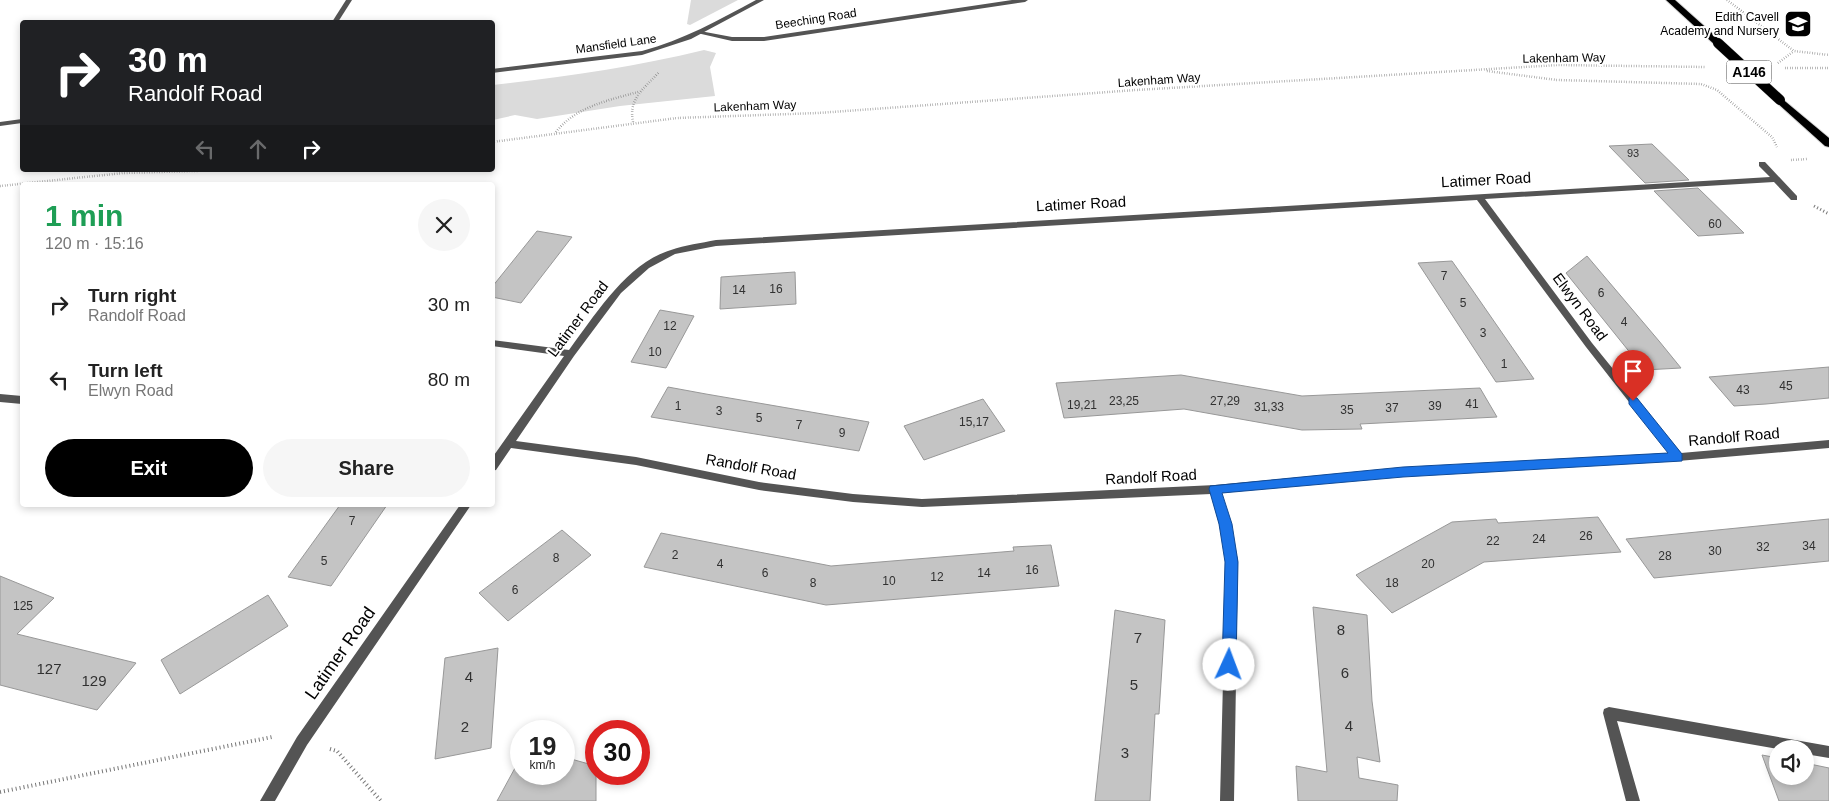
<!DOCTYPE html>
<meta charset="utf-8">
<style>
body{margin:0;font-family:Arial,sans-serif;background:#f6f6f6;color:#222;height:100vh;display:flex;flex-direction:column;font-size:19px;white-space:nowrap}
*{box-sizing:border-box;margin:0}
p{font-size:16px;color:#767676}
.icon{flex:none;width:28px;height:28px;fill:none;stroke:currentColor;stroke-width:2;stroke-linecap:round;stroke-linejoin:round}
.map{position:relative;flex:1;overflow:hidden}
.drawer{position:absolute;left:20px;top:182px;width:475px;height:325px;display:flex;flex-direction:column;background:#fff;border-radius:5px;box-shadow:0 2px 8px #0003}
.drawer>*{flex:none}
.guide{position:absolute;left:20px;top:20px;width:475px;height:152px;border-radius:5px;box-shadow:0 2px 8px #0003;background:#202124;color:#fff;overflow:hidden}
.controls{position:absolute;left:1769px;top:740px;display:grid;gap:10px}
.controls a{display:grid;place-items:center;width:45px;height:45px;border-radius:50%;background:#fff;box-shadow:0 2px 8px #0003;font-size:25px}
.speed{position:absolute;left:510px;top:720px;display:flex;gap:10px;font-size:25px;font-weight:700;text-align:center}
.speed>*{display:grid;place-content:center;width:65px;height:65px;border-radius:50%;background:#fff;box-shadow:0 2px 8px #0003;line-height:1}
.speed small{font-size:12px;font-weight:400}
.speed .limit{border:8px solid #d22;background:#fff;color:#111}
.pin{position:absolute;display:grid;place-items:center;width:42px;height:42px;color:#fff;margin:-51px -21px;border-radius:50% 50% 50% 0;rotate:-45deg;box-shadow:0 0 5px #0007}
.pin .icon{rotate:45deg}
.me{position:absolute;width:55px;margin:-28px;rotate:2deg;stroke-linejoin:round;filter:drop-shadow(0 0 4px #0008)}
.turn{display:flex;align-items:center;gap:18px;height:105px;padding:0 25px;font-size:22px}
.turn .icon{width:65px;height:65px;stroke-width:2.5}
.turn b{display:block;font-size:35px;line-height:42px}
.lanes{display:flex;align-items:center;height:48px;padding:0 25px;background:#0003;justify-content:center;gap:25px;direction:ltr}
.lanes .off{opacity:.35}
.round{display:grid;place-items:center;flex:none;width:52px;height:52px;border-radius:26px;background:#f6f6f6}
.headline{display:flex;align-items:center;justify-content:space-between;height:85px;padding:0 25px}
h1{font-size:30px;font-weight:700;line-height:38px;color:#1e9e55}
.cta{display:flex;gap:10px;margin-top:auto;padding:10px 25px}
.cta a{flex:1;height:58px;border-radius:30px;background:#000;color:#fff;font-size:20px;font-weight:700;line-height:58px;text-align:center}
.cta a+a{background:#f6f6f6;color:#222}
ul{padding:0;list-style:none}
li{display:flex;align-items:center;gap:15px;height:75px;padding:0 25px}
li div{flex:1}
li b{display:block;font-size:19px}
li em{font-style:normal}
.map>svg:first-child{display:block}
.green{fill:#dbdbdb}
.building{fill:#c4c4c4;stroke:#989898}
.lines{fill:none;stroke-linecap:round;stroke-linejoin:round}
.trunk-casing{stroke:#dbdbdb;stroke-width:2}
.path-far2{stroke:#767676;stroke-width:2.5;stroke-dasharray:0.5 2;stroke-linecap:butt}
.path-far1{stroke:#767676;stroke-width:3;stroke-dasharray:1 2.5;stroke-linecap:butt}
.path{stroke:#767676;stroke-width:4;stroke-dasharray:1 3;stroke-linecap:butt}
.service{fill:#545454;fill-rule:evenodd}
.minor{fill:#545454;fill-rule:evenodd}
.tertiary{fill:#545454;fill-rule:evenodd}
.trunk{fill:#000;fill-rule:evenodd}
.trunk-bridge-casing{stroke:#dbdbdb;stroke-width:11;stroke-linecap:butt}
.trunk-bridge{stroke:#000;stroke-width:10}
.route{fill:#1a73e8;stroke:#114b97}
.labels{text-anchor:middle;stroke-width:4;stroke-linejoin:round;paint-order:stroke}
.far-number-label{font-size:11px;fill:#313131}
.far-poi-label{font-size:12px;fill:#000;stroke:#fff;text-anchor:end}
.far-street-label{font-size:12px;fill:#000;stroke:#fff}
.number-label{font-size:12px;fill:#313131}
.shield{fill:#fff;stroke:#4c4c4c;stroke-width:1}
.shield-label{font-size:14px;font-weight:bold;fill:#000}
.street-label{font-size:15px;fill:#000;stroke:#fff}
.near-number-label{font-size:15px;fill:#313131}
.near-street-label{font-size:18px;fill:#000;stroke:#fff}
</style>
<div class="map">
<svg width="1829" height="801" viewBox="0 0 1829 801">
<rect width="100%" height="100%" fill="#fff"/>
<g class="green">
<path d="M691 0H738L690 25 687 24Z"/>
<path d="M704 50 716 53 710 67 715 96 620 106 537 119 515 115 493 120V85C564 77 634 67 704 50Z"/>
</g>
<g class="building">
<path d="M1652 144 1689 180 1645 183 1609 146Z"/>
<path d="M1698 188 1744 233 1698 236 1654 191Z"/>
<path d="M537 231 572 237 521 303 492 297V287Z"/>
<path d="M1587 256 1659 341 1681 368 1644 370 1566 273Z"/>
<path d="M1452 261 1471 288 1534 379 1496 382 1418 263Z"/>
<path d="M795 272 796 304 720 309 721 277Z"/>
<path d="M660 310 694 316 666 368 631 362Z"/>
<path d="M1829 367V398L1766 404 1734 406 1709 377Z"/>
<path d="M1181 375 1302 396 1480 388 1497 417 1360 424 1362 429 1302 430 1184 409 1064 418 1056 383Z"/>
<path d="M668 387 706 394 869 422 859 451 651 417Z"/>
<path d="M983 399 1005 431 924 460 904 426Z"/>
<path d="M340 505H387L331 586 288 577Z"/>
<path d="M1598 517 1621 552 1484 562 1392 613 1356 575 1452 522 1496 519 1498 523Z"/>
<path d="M1829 519V561L1654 578 1626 539Z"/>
<path d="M562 530 591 555 508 621 479 593Z"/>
<path d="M661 533 831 566 1014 551 1013 547 1051 545 1059 586 826 605 644 567Z"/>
<path d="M0 576 54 598 17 634 136 663 97 710 0 685Z"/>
<path d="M268 595 288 626 180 694 161 660Z"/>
<path d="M1313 607 1367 615 1372 701 1380 762 1357 757 1359 778 1398 785 1397 801H1298L1296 766 1327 772Z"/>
<path d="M1115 610 1165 620 1159 714H1155L1150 801H1095Z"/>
<path d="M498 648 491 748 435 759 445 658Z"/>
<path d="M1762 755 1778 758V776H1805V763L1829 768V801H1779Z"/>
<path d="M521 757V774H564V757L596 766V801H497Z"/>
</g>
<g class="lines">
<g class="trunk-casing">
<g id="trunk">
<path d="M1666 0H1675L1721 41V45H1715Z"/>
<path d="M1780 97 1829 138V147L1825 146 1776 102V98Z"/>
</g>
</g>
<g class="path-far2">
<path d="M1727 0 1794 51 1829 55"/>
<path d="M1778 63 1794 51"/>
<path d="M1785 68H1829"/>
<path d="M1487 71 1557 80 1701 84 1717 90 1772 137 1777 147"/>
<path d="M633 122C628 98 645 88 659 72"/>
<path d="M556 132C575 107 609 100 638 92"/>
<path d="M492 142 677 118 818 113 1136 90 1558 65 1706 67"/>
<path d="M1791 160 1808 159"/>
<path d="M0 186 123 173 229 170"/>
</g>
<path class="path-far1" d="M1814 206 1829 214"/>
<g class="path">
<path d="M330 749 337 751 381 801"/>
<path d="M0 792 272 737"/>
</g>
<g class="service">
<path d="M0 394 22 396V404L0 402Z"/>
<path d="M1609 707 1829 746V758L1805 754V749H1778L1617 721 1640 801H1626L1603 713 1604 709Z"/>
</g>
<g class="minor">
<path d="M346 0H352L338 22H332Z"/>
<path d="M1012 0H1028L1025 2 764 41H732L697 33 700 31 732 37H764Z"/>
<path d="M1759 162H1765L1797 196V200H1791L1774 182 1485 199 1592 343 1681 453 1829 440V448L1678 461 1403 476 1221 493 1231 524 1238 561 1234 801H1220L1226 561 1219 524 1211 494 922 507 853 502 759 490 636 465 511 448 496 470 492 471V458L564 356 492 346V340L569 350C595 315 627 263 671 250 685 245 701 243 716 240L1770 177 1759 166ZM1477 200 1586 347 1669 453 1403 468 1215 485 922 499 853 494 759 482 636 457 516 441 574 356 621 293 649 268 675 254 716 246Z"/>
<path d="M460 505H471L307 745 275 801H260L297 737Z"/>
</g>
<g class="tertiary">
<path d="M756 0H764L691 39 642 55 492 73V69L642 51C683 40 719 20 756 0Z"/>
<path d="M22 119V123L0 126V122Z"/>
</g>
<use href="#trunk" class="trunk"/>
<g class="trunk-bridge-casing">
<path id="trunk-bridge" d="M1718 43 1780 100"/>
</g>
<use href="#trunk-bridge" class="trunk-bridge"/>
</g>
<path class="route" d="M1633 397 1637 398 1682 454V461L1403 477 1222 493 1232 524 1238 562 1236 665 1234 670 1229 671 1224 670 1222 665 1225 562 1219 524 1209 489 1210 486 1403 467 1668 453 1629 404V398Z"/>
<defs>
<g id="school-square" transform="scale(1.4375)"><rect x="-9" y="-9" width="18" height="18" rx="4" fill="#000" stroke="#fff"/><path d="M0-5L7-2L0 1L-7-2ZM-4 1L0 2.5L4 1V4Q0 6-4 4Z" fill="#fff"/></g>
</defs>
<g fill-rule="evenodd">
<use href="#school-square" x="1798" y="24"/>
</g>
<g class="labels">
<g class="far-number-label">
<text x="1633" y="157">93</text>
</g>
<g class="far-poi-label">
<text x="1779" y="21">Edith Cavell<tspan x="1779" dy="14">Academy and Nursery</tspan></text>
</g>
<g class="far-street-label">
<text transform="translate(816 19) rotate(-9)" y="4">Beeching Road</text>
<text transform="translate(616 44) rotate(-8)" y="4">Mansfield Lane</text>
<text transform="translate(1564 58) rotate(-1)" y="4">Lakenham Way</text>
<text transform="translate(1159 80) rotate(-4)" y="4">Lakenham Way</text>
<text transform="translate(755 106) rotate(-2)" y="4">Lakenham Way</text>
</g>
<g class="number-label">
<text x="1715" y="228">60</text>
<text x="1444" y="280">7</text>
<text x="776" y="293">16</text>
<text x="739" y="294">14</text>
<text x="1601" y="297">6</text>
<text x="1463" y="307">5</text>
<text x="1624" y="326">4</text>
<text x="670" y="330">12</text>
<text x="1483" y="337">3</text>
<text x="655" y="356">10</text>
<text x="1504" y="368">1</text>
<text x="1786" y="390">45</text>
<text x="1743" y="394">43</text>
<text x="1124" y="405">23,25</text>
<text x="1225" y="405">27,29</text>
<text x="1472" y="408">41</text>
<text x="1082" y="409">19,21</text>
<text x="678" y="410">1</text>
<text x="1435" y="410">39</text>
<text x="1269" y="411">31,33</text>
<text x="1392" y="412">37</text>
<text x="1347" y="414">35</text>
<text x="719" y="415">3</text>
<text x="759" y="422">5</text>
<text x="974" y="426">15,17</text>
<text x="799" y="429">7</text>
<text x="842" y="437">9</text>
<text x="352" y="525">7</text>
<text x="1586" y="540">26</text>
<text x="1539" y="543">24</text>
<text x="1493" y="545">22</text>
<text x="1809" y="550">34</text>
<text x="1763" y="551">32</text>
<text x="1715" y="555">30</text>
<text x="675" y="559">2</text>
<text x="1665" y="560">28</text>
<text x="556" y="562">8</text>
<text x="324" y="565">5</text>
<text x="720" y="568">4</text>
<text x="1428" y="568">20</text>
<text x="1032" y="574">16</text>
<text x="765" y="577">6</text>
<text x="984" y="577">14</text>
<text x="937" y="581">12</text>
<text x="889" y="585">10</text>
<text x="813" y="587">8</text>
<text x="1392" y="587">18</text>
<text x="515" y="594">6</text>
<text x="23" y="610">125</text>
</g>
<rect class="shield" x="1726.5" y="60.5" width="45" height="23" rx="4"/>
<g class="shield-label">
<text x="1749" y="77">A146</text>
</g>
<g class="street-label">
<text transform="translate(1486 180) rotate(-3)" y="5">Latimer Road</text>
<text transform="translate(1081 204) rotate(-3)" y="5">Latimer Road</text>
<text transform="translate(1580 307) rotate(53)" y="5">Elwyn Road</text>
<text transform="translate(578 319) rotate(-53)" y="5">Latimer Road</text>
<text transform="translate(1734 437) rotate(-5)" y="5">Randolf Road</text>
<text transform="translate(751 467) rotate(10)" y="5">Randolf Road</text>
<text transform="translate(1151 477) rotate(-3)" y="5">Randolf Road</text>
</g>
<g class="near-number-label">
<text x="1341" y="635">8</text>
<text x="1138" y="643">7</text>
<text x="49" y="674">127</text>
<text x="1345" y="678">6</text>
<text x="469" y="682">4</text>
<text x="94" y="686">129</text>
<text x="1134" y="690">5</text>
<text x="1349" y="731">4</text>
<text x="465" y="732">2</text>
<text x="1125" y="758">3</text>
</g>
<g class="near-street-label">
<text transform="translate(340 653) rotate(-55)" y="6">Latimer Road</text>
</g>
</g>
</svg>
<div class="controls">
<a><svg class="icon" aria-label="sound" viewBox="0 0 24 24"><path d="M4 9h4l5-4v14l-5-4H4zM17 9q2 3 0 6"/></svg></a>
</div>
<div class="speed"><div>19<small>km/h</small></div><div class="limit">30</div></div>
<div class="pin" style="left:1633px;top:401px;background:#d93025"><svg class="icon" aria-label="arrive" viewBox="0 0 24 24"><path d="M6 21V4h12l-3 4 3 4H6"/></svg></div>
<svg class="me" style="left:1229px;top:665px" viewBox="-20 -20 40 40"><circle r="19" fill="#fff"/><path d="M0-13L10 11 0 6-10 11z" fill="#1a73e8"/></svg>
<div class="guide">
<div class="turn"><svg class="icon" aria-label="right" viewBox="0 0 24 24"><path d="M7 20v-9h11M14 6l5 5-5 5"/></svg><div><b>30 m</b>Randolf Road</div></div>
<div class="lanes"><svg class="icon off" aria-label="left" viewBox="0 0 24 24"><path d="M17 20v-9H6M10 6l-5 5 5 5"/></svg><svg class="icon off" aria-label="ahead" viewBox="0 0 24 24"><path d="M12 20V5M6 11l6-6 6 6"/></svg><svg class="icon" aria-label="right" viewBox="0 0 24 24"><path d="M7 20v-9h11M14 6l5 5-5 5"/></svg></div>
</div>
<section class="drawer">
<div class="headline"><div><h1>1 min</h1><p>120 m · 15:16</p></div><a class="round"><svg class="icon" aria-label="close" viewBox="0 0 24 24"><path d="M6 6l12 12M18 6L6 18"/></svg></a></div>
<ul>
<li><svg class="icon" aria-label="right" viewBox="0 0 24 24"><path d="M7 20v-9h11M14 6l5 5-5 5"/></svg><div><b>Turn right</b><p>Randolf Road</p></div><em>30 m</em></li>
<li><svg class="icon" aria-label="left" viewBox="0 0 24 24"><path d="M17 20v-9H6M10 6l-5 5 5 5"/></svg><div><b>Turn left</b><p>Elwyn Road</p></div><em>80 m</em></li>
</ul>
<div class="cta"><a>Exit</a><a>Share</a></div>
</section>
</div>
